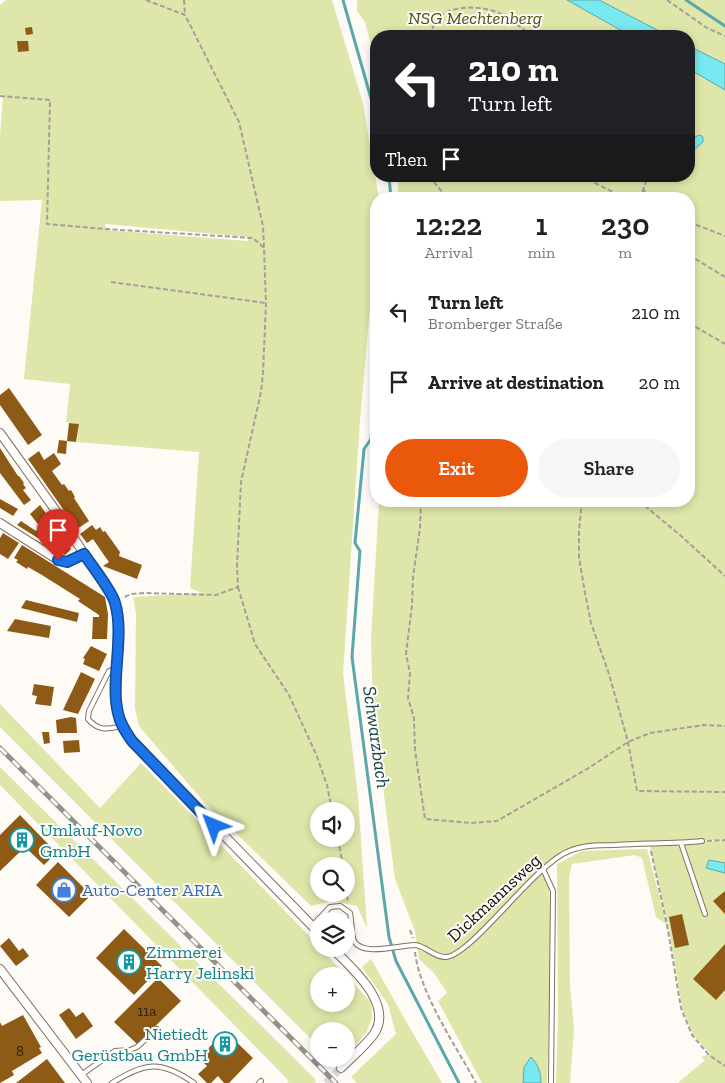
<!DOCTYPE html>
<meta charset="utf-8">
<style>
body{margin:0;font-family:"Zilla Slab",serif;background:#f6f6f6;color:#222;height:100vh;display:flex;flex-direction:column;font-size:19px;white-space:nowrap}
*{box-sizing:border-box;margin:0}
p{font-size:16px;color:#767676}
.icon{flex:none;width:28px;height:28px;fill:none;stroke:currentColor;stroke-width:2;stroke-linecap:round;stroke-linejoin:round}
.map{position:relative;flex:1;overflow:hidden}
.side{position:absolute;left:370px;top:192px;width:325px;height:315px;display:flex;flex-direction:column;background:#fff;border-radius:20px;box-shadow:0 2px 8px #0003}
.side>*{flex:none}
.top-card{position:absolute;left:370px;top:30px;width:325px;height:152px;border-radius:20px;box-shadow:0 2px 8px #0003;background:#202124;color:#fff;overflow:hidden}
.tools{position:absolute;left:310px;top:802px;display:grid;gap:10px}
.tools a{display:grid;place-items:center;width:45px;height:45px;border-radius:50%;background:#fff;box-shadow:0 2px 8px #0003;font-size:25px}
.pin{position:absolute;display:grid;place-items:center;width:42px;height:42px;color:#fff;margin:-51px -21px;border-radius:50% 50% 50% 0;rotate:-45deg;box-shadow:0 0 5px #0007}
.pin .icon{rotate:45deg}
.me{position:absolute;width:55px;margin:-28px;rotate:316deg;stroke-linejoin:round;filter:drop-shadow(0 0 4px #0008)}
.turn{display:flex;align-items:center;gap:18px;height:105px;padding:0 15px;font-size:22px}
.turn .icon{width:65px;height:65px;stroke-width:2.5}
.turn b{display:block;font-size:35px;line-height:42px}
.then{display:flex;align-items:center;height:48px;padding:0 15px;background:#0003;gap:10px;font-size:19px}
.eta{display:flex;justify-content:space-evenly;align-items:center;height:85px;text-align:center}
.eta b{font-size:30px;font-weight:600;line-height:35px}
.primary-button{display:flex;gap:10px;margin-top:auto;padding:10px 15px}
.primary-button a{flex:1;height:58px;border-radius:30px;background:#ea580c;color:#fff;font-size:20px;font-weight:600;line-height:58px;text-align:center}
.primary-button a+a{background:#f6f6f6;color:#222}
ul{padding:0;list-style:none}
li{display:flex;align-items:center;gap:15px;height:70px;padding:0 15px}
li div{flex:1}
li b{display:block;font-size:19px}
li em{font-style:normal}
.map>svg:first-child{display:block}
.green{fill:#dfe6a9;fill-rule:evenodd}
.water{fill:#78e9f0;stroke:#5ba8ab}
.lines{fill:none;stroke-linecap:round;stroke-linejoin:round}
.stream{stroke:#5ba8ab;stroke-width:3}
.building{fill:#8e5b16}
.street-tunnel{stroke:#dbd7d2;stroke-width:8;stroke-dasharray:8 4;stroke-linecap:butt}
.lane-casing{stroke:#826f5e;stroke-width:6}
.street-casing{stroke:#826f5e;stroke-width:10}
.path{stroke:#a49f9a;stroke-width:2;stroke-dasharray:5 2.5;stroke-linecap:butt}
.lane{stroke:#fff;stroke-width:4}
.street{stroke:#fff;stroke-width:8}
.rail-casing{stroke:#95908b;stroke-width:5}
.rail{stroke:#fefaf6;stroke-width:3;stroke-dasharray:9;stroke-linecap:butt}
.route-casing{stroke:#114b97;stroke-width:12}
.route{stroke:#1a73e8;stroke-width:9}
.labels{text-anchor:middle;stroke-width:4;stroke-linejoin:round;paint-order:stroke}
.number-label{font-size:15px;fill:#34220c}
.park-label{font-size:18px;font-style:italic;fill:#4d5116;stroke:#fefaf6}
.culture-label{font-size:18px;fill:#0d838f;stroke:#fefaf6;text-anchor:start}
.shop-label{font-size:18px;fill:#366cbe;stroke:#fefaf6;text-anchor:start}
.street-label{font-size:18px;fill:#160f09;stroke:#fefaf6}
.water-label{font-size:19px;font-style:italic;fill:#124649;stroke:#fefaf6}
</style>
<div class="map">
<svg width="725" height="1083" viewBox="0 0 725 1083">
<rect width="100%" height="100%" fill="#fefaf6"/>
<g class="green">
<path d="M6 0H332L363 103 379 199H376V239L360 421 343 673 358 796 367 928 357 906 332 901 311 906 204 802 139 726 135 708 136 613 133 597 202 593 190 588 199 452 77 442 79 424 66 422 70 384 24 379 42 200 0 201V137L3 95 0 94V5ZM105 224 248 237V241L106 230ZM319 811H346V839H319ZM319 866H346V894H319Z"/>
<path d="M357 0H725V839L650 845 587 846 568 849 554 859 543 871 549 887 551 953 547 1083H482L438 1001 447 993 434 973 419 959 415 931 395 879 373 711 371 639 379 501H689V199H398V176H689V36H376V63L365 22 357 11Z"/>
<path d="M0 704 100 808 141 763 319 946V949H321L371 1002 372 1018 366 1033 355 1046H346V1031H319V1047L0 727ZM319 976H346V1004H319Z"/>
<path d="M0 767 316 1080 314 1083H287L289 1081 0 785Z"/>
<path d="M725 840V1083H678L705 1060 701 1057 711 1054 693 1035 682 1007 668 925 650 846Z"/>
<path d="M647 849 667 925 656 917 642 858 635 855 572 864 569 878 570 984 574 1030 570 1083H556L558 1014 557 864 582 851Z"/>
<path d="M371 959 407 1023 442 1083H357L351 1077 396 1034 388 1004 362 967Z"/>
</g>
<g class="water">
<path d="M567 0H599L669 36H631Z"/>
<path d="M689 46 725 64V90L689 69Z"/>
<path d="M700 135 703 137V142L695 149 690 148 689 139Z"/>
<path d="M709 860 725 863V873L706 868Z"/>
<path d="M531 1057C538 1064 541 1073 541 1083H523L524 1067Z"/>
</g>
<g class="lines">
<g class="stream">
<path d="M343 0 376 116"/>
<path d="M686 0 725 26"/>
<path d="M389 176 391 199"/>
<path d="M376 381 371 439 364 449 355 543 360 551 352 657 389 937 396 961 459 1083"/>
</g>
</g>
<g class="building">
<path d="M32 27 33 34 26 35 25 28Z"/>
<path d="M17 41H28L29 51 18 52Z"/>
<path d="M9 388 42 435 28 445 0 405V395Z"/>
<path d="M69 423 79 424 76 442 67 441Z"/>
<path d="M59 440 67 441 66 454 57 453Z"/>
<path d="M0 448 18 476H19L24 483 23 484 26 488 23 490 31 500 24 505 0 473Z"/>
<path d="M39 451 44 460 54 453 61 464 52 471 62 485 64 484 69 491 71 490 75 497 74 498 89 521 77 529 28 459Z"/>
<path d="M0 499 18 509 13 516 0 508Z"/>
<path d="M40 505 71 549 65 555 17 525 21 521 36 531 38 529 42 532 45 529 44 526 41 528 30 514Z"/>
<path d="M92 525 96 530 100 527 103 532 105 531 120 552 119 556 142 565 137 579 103 566 109 562 106 558 93 539 87 543 80 534Z"/>
<path d="M3 533 19 543 8 559 0 554V538Z"/>
<path d="M22 545 105 597 108 614 107 639H92L93 617H99V615L78 601 80 599 42 575 28 567 27 569 16 562 18 560 14 558Z"/>
<path d="M26 600 79 613 77 622 21 608Z"/>
<path d="M15 619 51 626 49 638 7 631Z"/>
<path d="M91 646 107 654 99 671 83 664 85 659 83 658Z"/>
<path d="M81 672 95 679 78 714 63 710Z"/>
<path d="M34 684 54 687 51 706 35 704 37 696 32 695Z"/>
<path d="M71 717 76 718 77 733H57L56 720Z"/>
<path d="M42 732H49L50 743 44 744Z"/>
<path d="M79 740 80 752 64 753 63 741Z"/>
<path d="M20 815 49 845 45 848 49 851 53 848 57 852 44 865 25 847 0 871V835Z"/>
<path d="M58 862 91 895 69 917 36 885Z"/>
<path d="M725 891V914L713 901Z"/>
<path d="M682 914 689 945 675 948 669 917Z"/>
<path d="M124 929 162 966 134 995 96 958Z"/>
<path d="M9 938 19 951 23 948 29 956 16 966 0 946Z"/>
<path d="M725 944V990L716 1000 693 979Z"/>
<path d="M158 978 181 1001 137 1044 114 1022Z"/>
<path d="M69 1008 76 1017 83 1012 93 1026 76 1039 59 1015Z"/>
<path d="M23 1015 41 1047 39 1048 42 1053 12 1071 14 1075 0 1083V1022L2 1026Z"/>
<path d="M225 1031 253 1058 229 1083H224L218 1076 211 1083H207L198 1074 207 1066 199 1058Z"/>
<path d="M47 1059 65 1083H16Z"/>
</g>
<g class="lines">
<path class="street-tunnel" d="M326 1083 341 1068"/>
<g class="lane-casing">
<g id="lane">
<path d="M117 668 109 671 89 711 88 719C99 732 108 729 123 726"/>
<path d="M681 843 705 914"/>
<path d="M543 869 553 891 551 1083"/>
<path d="M312 926 330 907 340 906 350 913C352 922 351 933 354 941 363 957 400 945 415 945 426 946 435 958 446 957 472 955 534 865 569 851 584 845 599 845 615 845 644 843 673 844 702 841"/>
<path d="M81 1075 115 1051 130 1050 137 1047 157 1029"/>
<path d="M112 1083C145 1063 160 1059 194 1083"/>
<path d="M259 1083 261 1081"/>
</g>
</g>
<g class="street-casing">
<g id="street">
<path d="M0 433 56 511 115 601 118 624 116 699 118 713 123 726 132 741 319 933"/>
<path d="M0 523 58 560 67 562 85 554"/>
<path d="M333 949C352 968 394 1004 374 1034 365 1046 352 1057 341 1068"/>
<path d="M0 969 87 1083"/>
</g>
</g>
<g class="path">
<path d="M146 0 185 15 239 122 263 226 264 248"/>
<path d="M184 0 185 15"/>
<path d="M667 0 707 28 725 36"/>
<path d="M431 36C432 32 433 25 435 21 446 4 485 5 501 14 512 20 522 29 533 36"/>
<path d="M0 96 50 100 47 224 105 229 253 238 264 248 266 303 263 373 261 392 241 482 237 565 238 587 216 595 144 593 131 594 122 598"/>
<path d="M429 176 448 199"/>
<path d="M581 176 627 199"/>
<path d="M644 190 648 199"/>
<path d="M640 199 648 176"/>
<path d="M689 222 725 236"/>
<path d="M689 255 725 277"/>
<path d="M111 282 266 303"/>
<path d="M689 323 725 344"/>
<path d="M421 501 420 528 413 577 412 605 406 654 410 673 408 698 414 718 415 750 425 819 471 823 497 821 587 769 628 742 650 733 704 725 725 726"/>
<path d="M582 501 579 530V557L585 593 591 623 609 674 628 742 637 791 725 792"/>
<path d="M639 501 680 535 725 576"/>
<path d="M238 587 255 644 289 695 316 754 327 785 332 811"/>
<path d="M338 839 343 866"/>
<path d="M707 841 725 840"/>
<path d="M651 851 667 925 681 1008 692 1035 709 1055 725 1066"/>
<path d="M346 888 348 903"/>
<path d="M337 899 342 894"/>
<path d="M410 930 413 938"/>
<path d="M415 952C420 994 456 1046 476 1083"/>
</g>
<use href="#lane" class="lane"/>
<use href="#street" class="street"/>
<g class="rail-casing">
<path id="rail" d="M0 748 336 1083"/>
</g>
<use href="#rail" class="rail"/>
</g>
<g class="lines">
<g class="route-casing">
<path id="route" d="M58 560 67 562 84 554C92 566 112 591 115 603 125 636 110 681 118 713 120 724 126 732 132 741L214 826"/>
</g>
<use href="#route" class="route"/>
</g>
<defs>
<g id="building-ring" transform="scale(1.25)"><circle r="9.5" fill="#fefaf6" stroke="#0f9aa8" stroke-width="1.5"/><path d="M-4-6H4V6H1V3H-1V6H-4ZM-2.5-4.3h1.7v1.8h-1.7ZM.8-4.3h1.7v1.8H.8ZM-2.5-1h1.7V.8h-1.7ZM.8-1h1.7V.8H.8Z" fill="#0f9aa8"/></g>
<g id="shop-ring" transform="scale(1.25)"><circle r="9.5" fill="#fefaf6" stroke="#3f7fe0" stroke-width="1.5"/><path d="M-5-2.5h2.3a2.7 3.5 0 0 1 5.4 0H5L5.5 6h-11ZM-1.5-2.5h3a1.5 2.3 0 0 0-3 0Z" fill="#3f7fe0"/></g>
</defs>
<g fill-rule="evenodd">
<use href="#building-ring" x="22" y="840"/>
<use href="#shop-ring" x="64" y="890"/>
<use href="#building-ring" x="129" y="962"/>
<use href="#building-ring" x="225" y="1044"/>
</g>
<g class="labels">
<g class="number-label">
<text x="147" y="1016">11a</text>
<text x="20" y="1056">8</text>
</g>
<g class="park-label">
<text x="475" y="24">NSG Mechtenberg</text>
</g>
<g class="culture-label">
<text x="40" y="836">Umlauf-Novo<tspan x="40" dy="21">GmbH</tspan></text>
<text x="146" y="958">Zimmerei<tspan x="146" dy="21">Harry Jelinski</tspan></text>
<text x="208" y="1040" text-anchor="end">Nietiedt<tspan x="208" dy="21">Gerüstbau GmbH</tspan></text>
</g>
<g class="shop-label">
<text x="82" y="896">Auto-Center ARIA</text>
</g>
<g class="street-label">
<text transform="translate(494 898) rotate(-43)" y="6">Dickmannsweg</text>
</g>
<g class="water-label">
<text transform="translate(377 737) rotate(82)" y="7">Schwarzbach</text>
</g>
</g>
</svg>
<div class="tools">
<a><svg class="icon" aria-label="sound" viewBox="0 0 24 24"><path d="M4 9h4l5-4v14l-5-4H4zM17 9q2 3 0 6"/></svg></a>
<a><svg class="icon" aria-label="search" viewBox="0 0 24 24"><circle cx="10" cy="10" r="6"/><path d="M15 15l6 6"/></svg></a>
<a><svg class="icon" aria-label="layers" viewBox="0 0 24 24"><path d="M12 4l9 5-9 5-9-5zM3 14l9 5 9-5"/></svg></a>
<a>+</a>
<a>−</a>
</div>
<div class="pin" style="left:58px;top:560px;background:#d93025"><svg class="icon" aria-label="arrive" viewBox="0 0 24 24"><path d="M6 21V4h12l-3 4 3 4H6"/></svg></div>
<svg class="me" style="left:214px;top:826px" viewBox="-20 -20 40 40"><path d="M0-17L14 15 0 8-14 15z" fill="#1a73e8" stroke="#fff" stroke-width="4"/></svg>
<div class="top-card">
<div class="turn"><svg class="icon" aria-label="left" viewBox="0 0 24 24"><path d="M17 20v-9H6M10 6l-5 5 5 5"/></svg><div><b>210 m</b>Turn left</div></div>
<div class="then">Then<svg class="icon" aria-label="arrive" viewBox="0 0 24 24"><path d="M6 21V4h12l-3 4 3 4H6"/></svg></div>
</div>
<section class="side">
<div class="eta">
<div><b>12:22</b><p>Arrival</p></div>
<div><b>1</b><p>min</p></div>
<div><b>230</b><p>m</p></div>
</div>
<ul>
<li><svg class="icon" aria-label="left" viewBox="0 0 24 24"><path d="M17 20v-9H6M10 6l-5 5 5 5"/></svg><div><b>Turn left</b><p>Bromberger Straße</p></div><em>210 m</em></li>
<li><svg class="icon" aria-label="arrive" viewBox="0 0 24 24"><path d="M6 21V4h12l-3 4 3 4H6"/></svg><div><b>Arrive at destination</b></div><em>20 m</em></li>
</ul>
<div class="primary-button"><a>Exit</a><a>Share</a></div>
</section>
</div>
